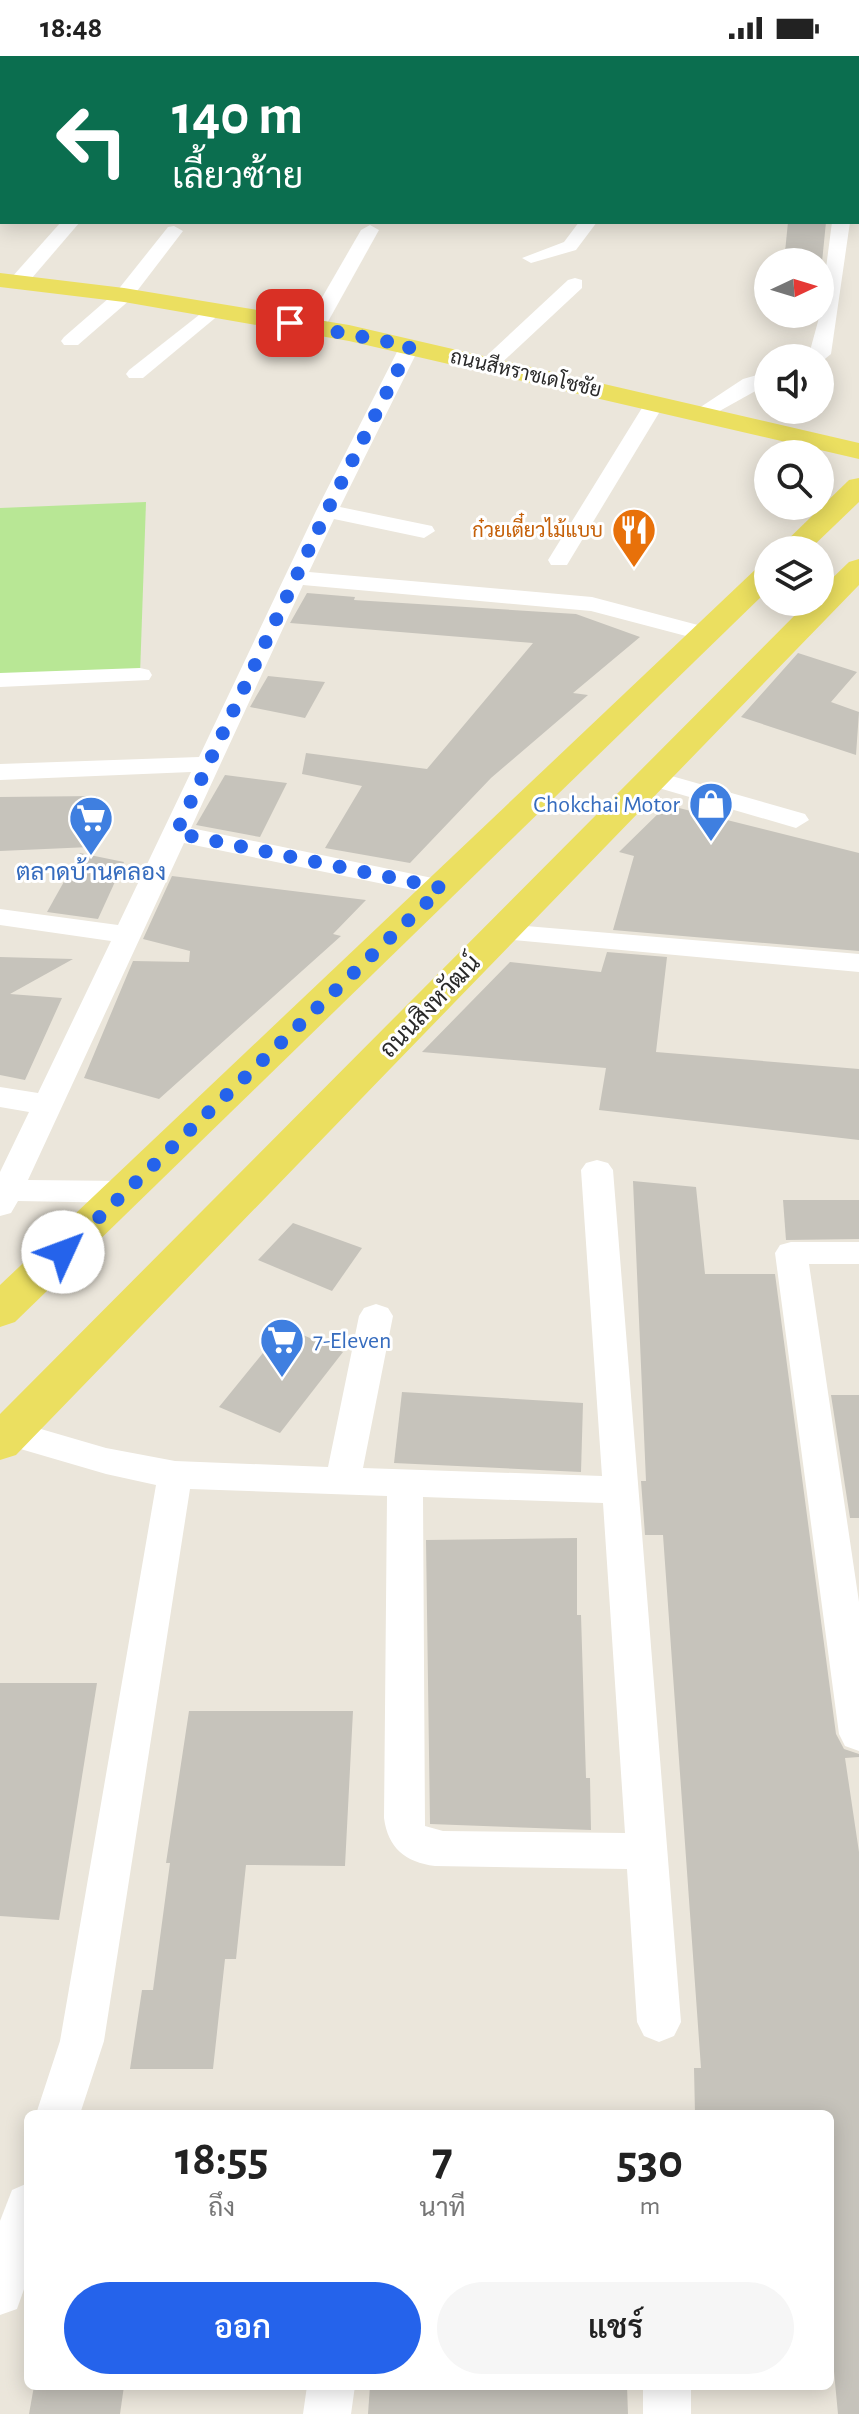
<!DOCTYPE html>
<html lang="th">
<meta charset="utf-8">
<style>
body{margin:0;font-family:"Alegreya Sans",Sarabun,sans-serif;background:#f6f6f6;color:#222;height:100vh;display:flex;flex-direction:column;font-size:30px;white-space:nowrap}
*{box-sizing:border-box;margin:0}
p{font-size:26px;color:#767676}
.icon{flex:none;width:44px;height:44px;fill:none;stroke:currentColor;stroke-width:2;stroke-linecap:round;stroke-linejoin:round}
.map{position:relative;flex:1;overflow:hidden}
.panel{position:absolute;left:24px;top:2054px;width:810px;height:280px;display:flex;flex-direction:column;background:#fff;border-radius:12px;box-shadow:0 4px 20px #0003}
.panel>*{flex:none}
.top-card{position:absolute;left:0px;top:0px;width:860px;height:168px;box-shadow:0 4px 20px #0003;background:#0b6e4f;color:#fff;overflow:hidden}
.needle{width:52px;rotate:86deg}
.buttons{position:absolute;left:754px;top:192px;display:grid;gap:16px}
.buttons a{display:grid;place-items:center;width:80px;height:80px;border-radius:50%;background:#fff;box-shadow:0 4px 20px #0003;font-size:40px}
.pin{position:absolute;display:grid;place-items:center;width:68px;height:68px;color:#fff;margin:-34px;border-radius:16px;box-shadow:0 4px 12px #0006}
.me{position:absolute;width:88px;margin:-44px;rotate:47deg;stroke-linejoin:round;filter:drop-shadow(0 0 6px #0008)}
.turn{display:flex;align-items:center;gap:28px;height:168px;padding:0 40px;font-size:36px}
.turn .icon{width:104px;height:104px;stroke-width:2.5}
.turn b{display:block;font-size:56px;line-height:68px}
.eta{display:flex;justify-content:space-evenly;align-items:center;height:136px;text-align:center}
.eta b{font-size:48px;font-weight:600;line-height:56px}
.action{display:flex;gap:16px;margin-top:auto;padding:16px 40px}
.action a{flex:1;height:92px;border-radius:48px;background:#2563eb;color:#fff;font-size:32px;font-weight:600;line-height:92px;text-align:center}
.action a+a{background:#f6f6f6;color:#222}
.status{display:flex;justify-content:space-between;align-items:center;height:56px;padding:0 40px;background:#fff;direction:ltr}
.status svg{height:22px;fill:currentColor}
.map>svg:first-child{display:block}
.pitch{fill:#b8e795}
.building{fill:#c6c3bb}
.lines{fill:none;stroke-linecap:round;stroke-linejoin:round}
.minor{fill:#fff;fill-rule:evenodd}
.major{fill:#ebdf60;fill-rule:evenodd}
.route{stroke:#2563eb;stroke-width:14;stroke-dasharray:0 25.2}
.labels{text-anchor:middle;stroke-width:6;stroke-linejoin:round;paint-order:stroke}
.far-street-label{font-size:20px;fill:#292929;stroke:#fff}
.far-food-label{font-size:20px;fill:#c56008;stroke:#fff;text-anchor:end}
.shop-label{font-size:24px;fill:#366cbe;stroke:#fff;text-anchor:end}
.street-label{font-size:24px;fill:#292929;stroke:#fff}
</style>
<div class="status"><b>18:48</b><svg viewBox="0 0 49 12"><path d="M0 12V9h3v3zM5 12V6h3v6zM10 12V3h3v9zM15 12V0h3v12zM26 1h20v11H26zM47 4h2v5h-2z"/></svg></div>
<div class="map">
<svg width="859" height="2358" viewBox="0 0 859 2358">
<rect width="100%" height="100%" fill="#ebe6db"/>
<path class="pitch" d="M146 446 140 619 0 624V452Z"/>
<g class="building">
<path d="M788 166H826L822 206H784Z"/>
<path d="M307 537 355 541 354 544 576 558 640 581 573 637 588 639 491 722 410 807 325 792 362 730 302 718 306 697 427 713 533 587 290 567Z"/>
<path d="M798 597 857 616 831 646 859 656 856 699 741 661Z"/>
<path d="M268 620 325 626 305 662 250 651Z"/>
<path d="M225 719 287 727 260 781 196 769Z"/>
<path d="M97 740 90 791 0 795V741Z"/>
<path d="M667 749 859 797V895L613 874 634 800 619 796Z"/>
<path d="M80 797 124 806 98 863 47 856Z"/>
<path d="M172 820 366 844 333 878 341 880 159 1043 84 1022 133 905 189 906 190 895 143 883Z"/>
<path d="M607 896 667 901 656 996 859 1013V1084L599 1054 606 1012 422 996 510 906 601 916Z"/>
<path d="M0 901 73 903 10 938 62 942 25 1024 0 1019Z"/>
<path d="M633 1125 696 1131 705 1218H775L836 1678 844 1693 859 1698V1701L845 1702 859 1796V2358H838L830 2274V2058H695L694 2012H701L663 1479H645L641 1425H646Z"/>
<path d="M783 1144H859V1183L786 1184Z"/>
<path d="M293 1167 362 1192 332 1235 258 1204Z"/>
<path d="M284 1271 343 1296 280 1377 219 1351Z"/>
<path d="M402 1336 583 1347 581 1416 394 1407Z"/>
<path d="M831 1339H859V1462H850Z"/>
<path d="M577 1482V1559H581L586 1722H590L591 1774 430 1768 426 1484Z"/>
<path d="M0 1627H97L59 1864 0 1860Z"/>
<path d="M189 1655H353L345 1810 246 1809 236 1903H225L213 2013H130L142 1934H153L170 1807H166Z"/>
<path d="M34 2330H124L120 2358H29Z"/>
<path d="M370 2330H627L628 2358H368Z"/>
</g>
<g class="lines">
<g class="minor">
<path d="M128 0H144L126 2Z"/>
<path d="M182 0H209L211 2H184Z"/>
<rect x="319" y="0" width="16" height="2"/>
<rect x="387" y="0" width="16" height="2"/>
<path d="M512 0H528L529 2H513Z"/>
<rect x="562" y="0" width="16" height="2"/>
<path d="M640 0H656L657 2H641Z"/>
<path d="M718 0H734L736 2H720Z"/>
<path d="M797 0H813L815 2H799Z"/>
<rect x="858" y="51" width="1" height="11"/>
<rect x="858" y="94" width="1" height="10"/>
<path d="M0 135H2L0 147Z"/>
<path d="M61 166H80L26 229H12V221Z"/>
<path d="M579 166H597L576 194 531 207 522 202 564 186Z"/>
<path d="M832 166H850L831 298 820 307V302H808L820 258Z"/>
<path d="M370 169 379 174 325 271 315 277 308 275 305 271 361 174Z"/>
<path d="M174 170 183 175 131 243 78 289H64L61 285 64 281 117 235 168 171Z"/>
<path d="M575 222 582 224V232L495 313H481L478 309 481 305 568 224Z"/>
<path d="M213 248 220 250V258L143 322H129L126 318 129 314Z"/>
<path d="M410 284 420 290 340 451 432 470 435 475 424 482 334 463 309 516 592 541 713 573 717 578 705 585 591 555 303 529 191 772 442 824 452 826 456 832 452 838 442 840 184 787 28 1124 126 1125 137 1128 142 1136 137 1144 126 1147 18 1145 11 1157 0 1160V1116L29 1056 0 1051V1031L38 1037 111 885 0 869V853L118 869 191 716 0 724V708L199 701 316 455 400 290Z"/>
<path d="M768 316V328L707 362 700 364 690 358 743 323Z"/>
<path d="M655 341 665 347 570 504 567 509H551L548 504 645 347Z"/>
<path d="M140 612 149 614 152 619 149 624 0 631V617Z"/>
<path d="M654 715 805 758 809 764 796 772 645 728 641 723 645 718Z"/>
<path d="M503 868 859 898V916L493 882 489 876 493 870Z"/>
<path d="M597 1104 608 1107 613 1114 681 1966 674 1980 659 1986 644 1980 637 1966 627 1813 435 1810C405 1806 388 1792 384 1762L387 1440 190 1433 104 1985 80 2058H36L60 1985 156 1429 106 1418 0 1387V1367L10 1364 106 1392 175 1405 328 1411 359 1260 364 1252 376 1248 388 1252 393 1260 363 1412 602 1420 581 1114 586 1107ZM423 1441 603 1447 625 1777 443 1775 425 1770Z"/>
<path d="M791 1186H859V1208H809L859 1546V1695L845 1690 839 1678 775 1197 780 1189Z"/>
<path d="M28 2127V2222L17 2253 0 2259V2165L12 2134Z"/>
<path d="M307 2330H355L351 2358H303Z"/>
<rect x="643" y="2330" width="48" height="28"/>
</g>
<g class="major">
<path d="M0 217 124 232 349 269 859 387V403L349 285 124 246 0 231Z"/>
<path d="M859 422V446L809 494H777L849 424Z"/>
<path d="M859 503V529L16 1399 0 1404V1358L808 546H820V534L849 506Z"/>
<path d="M768 508V534L15 1266 0 1271V1229L758 511Z"/>
</g>
</g>
<g class="lines">
<path class="route" d="M63 1196 442 832 176 777 327 455 410 290 290 267"/>
</g>
<defs>
<g id="restaurant-pin" transform="scale(2.3)"><path d="M0 17L-7.5 6A9.5 9.5 0 1 1 7.5 6Z" fill="#e8710a" stroke="#fff"/><path d="M-5-6h1v4h1v-4h1v4h1v-4h1v5L-1.5 .5V6h-2V.5L-5-1ZM5-6V6H3V1.5H1.5Q1.5-4 5-6Z" fill="#fff"/></g>
<g id="shop-pin" transform="scale(2.3)"><path d="M0 17L-7.5 6A9.5 9.5 0 1 1 7.5 6Z" fill="#3f7fe0" stroke="#fff"/><path d="M-5-2.5h2.3a2.7 3.5 0 0 1 5.4 0H5L5.5 6h-11ZM-1.5-2.5h3a1.5 2.3 0 0 0-3 0Z" fill="#fff"/></g>
<g id="supermarket-pin" transform="scale(2.3)"><path d="M0 17L-7.5 6A9.5 9.5 0 1 1 7.5 6Z" fill="#3f7fe0" stroke="#fff"/><path d="M-6-5.5h2.5l.6 2H6L4.5 2H-2.5L-4.4-4H-6ZM-1.5 3.2a1.3 1.3 0 1 0 .1 0ZM3 3.2a1.3 1.3 0 1 0 .1 0Z" fill="#fff"/></g>
</defs>
<g fill-rule="evenodd">
<use href="#restaurant-pin" x="634" y="474"/>
<use href="#shop-pin" x="711" y="748"/>
<use href="#supermarket-pin" x="91" y="762"/>
<use href="#supermarket-pin" x="282" y="1284"/>
</g>
<g class="labels">
<g class="far-street-label">
<text transform="translate(526 317) rotate(13)" y="7">ถนนสีหราชเดโชชัย</text>
</g>
<g class="far-food-label">
<text x="603" y="481">ก๋วยเตี๋ยวไม้แบบ</text>
</g>
<g class="shop-label">
<text x="680" y="756">Chokchai Motor</text>
<text x="91" y="824" text-anchor="middle">ตลาดบ้านคลอง</text>
<text x="313" y="1292" text-anchor="start">7-Eleven</text>
</g>
<g class="street-label">
<text transform="translate(430 950) rotate(-46)" y="8">ถนนสิงหวัฒน์</text>
</g>
</g>
</svg>
<div class="buttons">
<a><svg class="needle" viewBox="-14 -14 28 28"><path d="M0-13l5 13h-10z" fill="#e53935"/><path d="M0 13l5-13h-10z" fill="#767676"/></svg></a>
<a><svg class="icon" aria-label="sound" viewBox="0 0 24 24"><path d="M4 9h4l5-4v14l-5-4H4zM17 9q2 3 0 6"/></svg></a>
<a><svg class="icon" aria-label="search" viewBox="0 0 24 24"><circle cx="10" cy="10" r="6"/><path d="M15 15l6 6"/></svg></a>
<a><svg class="icon" aria-label="layers" viewBox="0 0 24 24"><path d="M12 4l9 5-9 5-9-5zM3 14l9 5 9-5"/></svg></a>
</div>
<div class="pin" style="left:290px;top:267px;background:#d93025"><svg class="icon" aria-label="arrive" viewBox="0 0 24 24"><path d="M6 21V4h12l-3 4 3 4H6"/></svg></div>
<svg class="me" style="left:63px;top:1196px" viewBox="-20 -20 40 40"><circle r="19" fill="#fff"/><path d="M0-13L10 11 0 6-10 11z" fill="#2563eb"/></svg>
<div class="top-card">
<div class="turn"><svg class="icon" aria-label="left" viewBox="0 0 24 24"><path d="M17 20v-9H6M10 6l-5 5 5 5"/></svg><div><b>140 m</b>เลี้ยวซ้าย</div></div>
</div>
<section class="panel">
<div class="eta">
<div><b>18:55</b><p>ถึง</p></div>
<div><b>7</b><p>นาที</p></div>
<div><b>530</b><p>m</p></div>
</div>
<div class="action"><a>ออก</a><a>แชร์</a></div>
</section>
</div>
